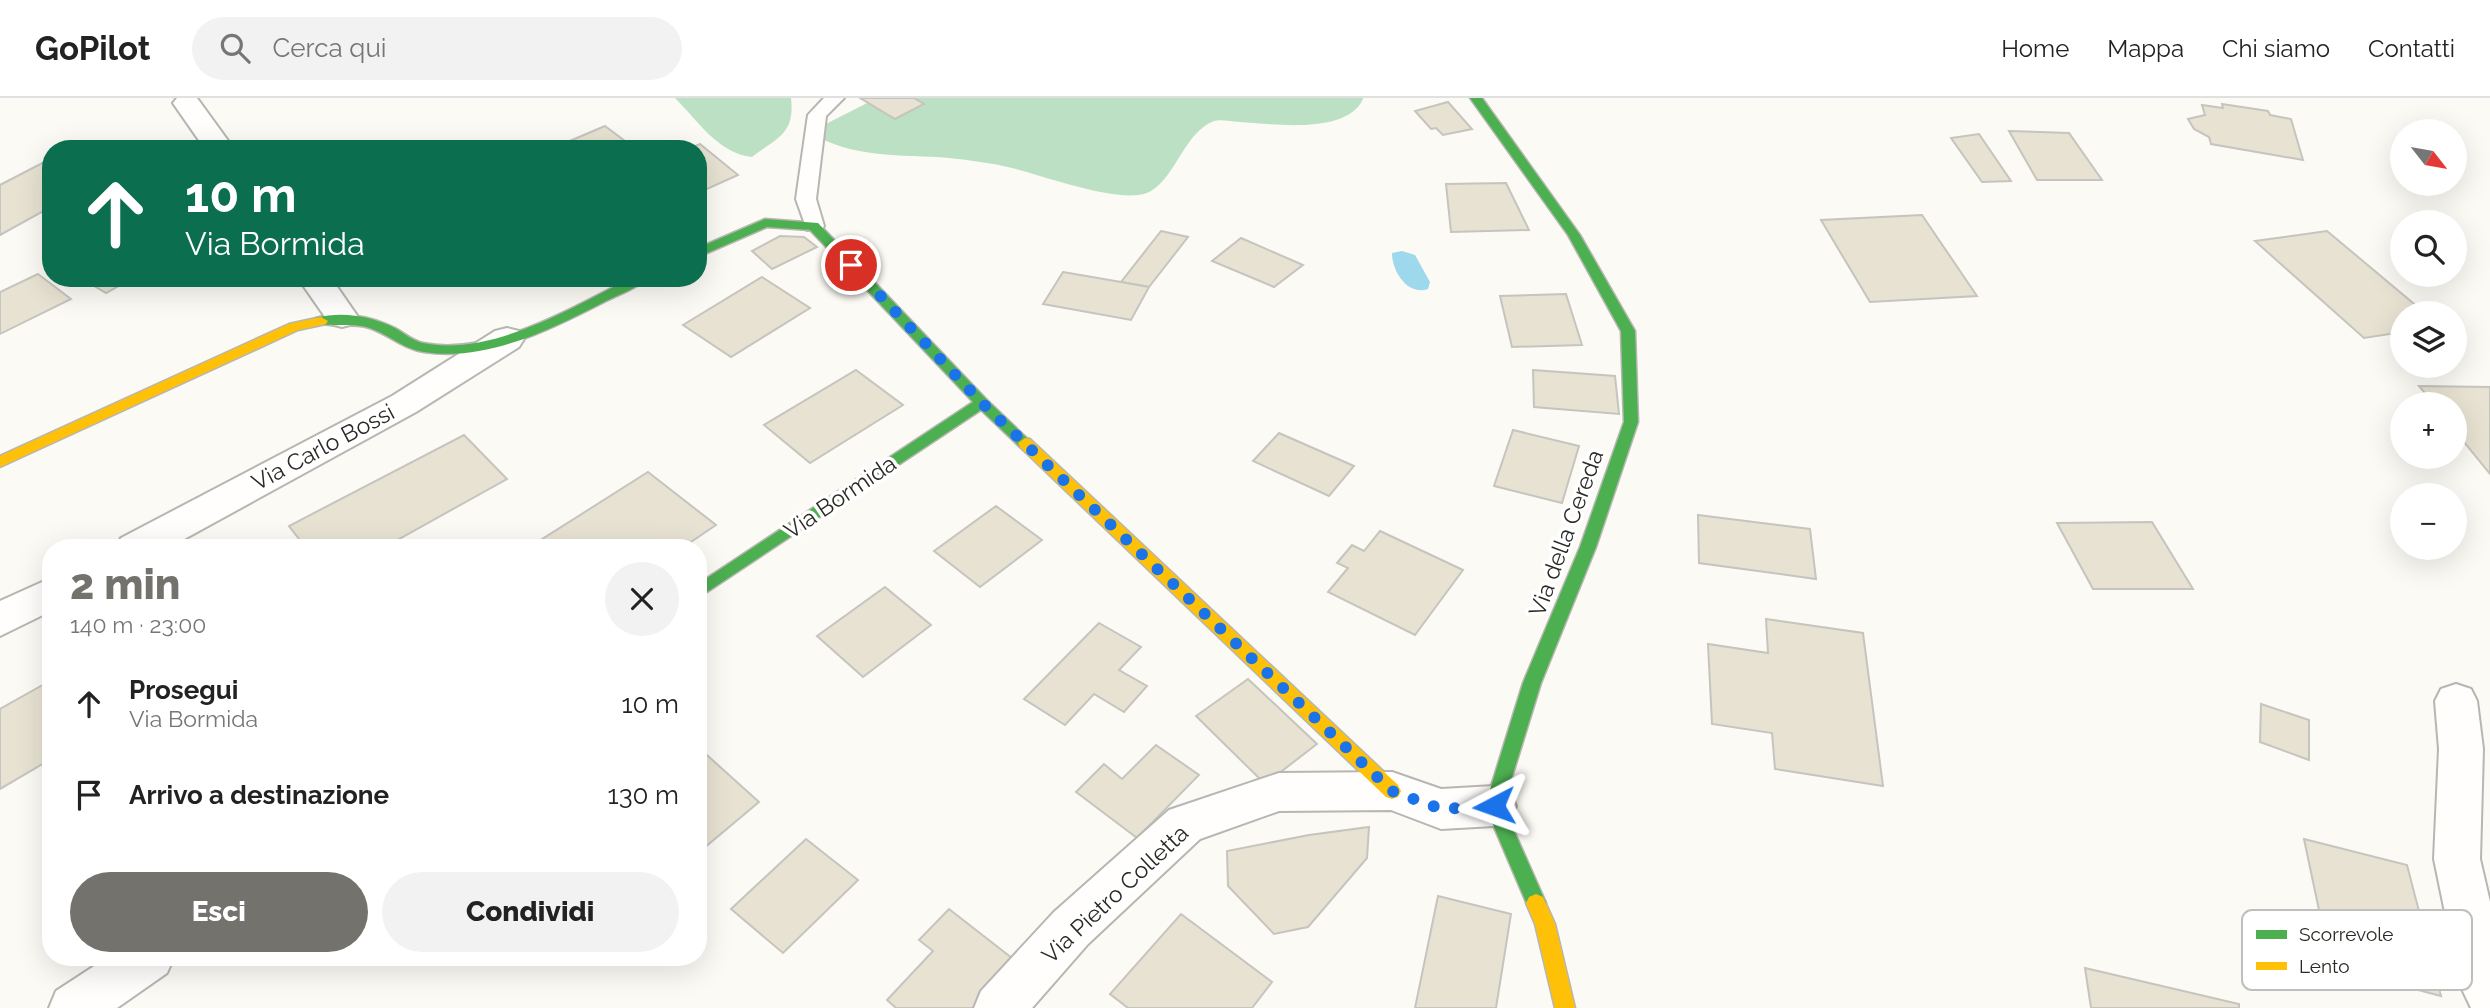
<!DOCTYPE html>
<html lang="it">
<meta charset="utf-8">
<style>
body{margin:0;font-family:Raleway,sans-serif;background:#f2f2f2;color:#222;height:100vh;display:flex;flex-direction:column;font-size:26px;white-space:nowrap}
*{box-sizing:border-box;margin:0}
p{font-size:23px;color:#767676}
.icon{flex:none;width:38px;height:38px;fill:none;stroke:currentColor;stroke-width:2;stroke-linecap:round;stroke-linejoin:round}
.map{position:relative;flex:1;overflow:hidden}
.side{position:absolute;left:42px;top:441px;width:665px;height:427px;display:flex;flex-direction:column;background:#fff;border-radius:28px;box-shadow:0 7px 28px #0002}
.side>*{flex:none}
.hud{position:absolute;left:42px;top:42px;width:665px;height:147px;border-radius:28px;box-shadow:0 7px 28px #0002;background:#0b6e4f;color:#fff;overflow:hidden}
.needle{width:46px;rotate:121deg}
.buttons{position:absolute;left:2390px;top:21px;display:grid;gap:14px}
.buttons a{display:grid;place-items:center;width:77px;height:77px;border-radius:50%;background:#fff;box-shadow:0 7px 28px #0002;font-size:35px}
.pin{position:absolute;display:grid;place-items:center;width:60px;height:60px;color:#fff;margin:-30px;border:4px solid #fff;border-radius:50%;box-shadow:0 2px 7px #0007}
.me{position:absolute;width:77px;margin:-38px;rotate:266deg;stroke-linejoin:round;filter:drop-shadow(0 0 5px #0008)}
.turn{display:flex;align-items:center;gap:24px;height:147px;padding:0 28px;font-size:32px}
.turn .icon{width:91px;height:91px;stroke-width:2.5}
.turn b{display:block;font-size:49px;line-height:60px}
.round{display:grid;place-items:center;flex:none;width:74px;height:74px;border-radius:37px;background:#f2f2f2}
.head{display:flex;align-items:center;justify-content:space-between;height:119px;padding:0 28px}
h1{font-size:42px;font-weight:800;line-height:52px;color:#74726d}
.action{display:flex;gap:14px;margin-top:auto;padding:14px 28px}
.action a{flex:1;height:80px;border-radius:42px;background:#74726d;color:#fff;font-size:28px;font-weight:800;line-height:80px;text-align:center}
.action a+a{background:#f2f2f2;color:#222}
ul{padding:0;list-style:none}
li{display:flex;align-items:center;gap:21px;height:91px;padding:0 28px}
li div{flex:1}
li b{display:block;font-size:26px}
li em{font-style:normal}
header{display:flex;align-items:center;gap:42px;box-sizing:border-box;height:98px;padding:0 35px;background:#fff;border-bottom:2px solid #e0e0e0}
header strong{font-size:33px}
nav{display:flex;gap:38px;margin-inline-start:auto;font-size:24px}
.search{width:490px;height:63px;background:#f2f2f2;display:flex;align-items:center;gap:18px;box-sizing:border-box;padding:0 24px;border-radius:38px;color:#767676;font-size:26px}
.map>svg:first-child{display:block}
.forest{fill:#bce0c4}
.water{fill:#9dd8ec}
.building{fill:#e7e2d1;stroke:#c6c4bf;stroke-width:2}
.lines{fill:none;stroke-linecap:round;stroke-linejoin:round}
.lane-casing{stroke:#b8b6b2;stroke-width:4}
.street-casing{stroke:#b8b6b2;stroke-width:4}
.fast-casing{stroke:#b8b6b2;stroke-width:3}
.slow-casing{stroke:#b8b6b2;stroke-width:3}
.lane{fill:#fffefd;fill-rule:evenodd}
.street{fill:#fffefd;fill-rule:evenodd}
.fast{fill:#4caf50;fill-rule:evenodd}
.slow{fill:#ffc107;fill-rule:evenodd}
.route{stroke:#1a73e8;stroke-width:12;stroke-dasharray:0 21.6}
.labels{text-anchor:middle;stroke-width:7;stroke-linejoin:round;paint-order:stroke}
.street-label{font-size:23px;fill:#2a2925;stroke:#fff}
.key{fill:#fff;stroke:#bfbfbe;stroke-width:2}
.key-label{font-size:19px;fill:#2a2925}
</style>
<header>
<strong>GoPilot</strong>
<div class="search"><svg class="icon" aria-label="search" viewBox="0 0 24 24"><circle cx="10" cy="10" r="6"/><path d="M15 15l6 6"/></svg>Cerca qui</div>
<nav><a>Home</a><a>Mappa</a><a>Chi siamo</a><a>Contatti</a></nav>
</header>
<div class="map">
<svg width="2490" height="910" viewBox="0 0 2490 910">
<rect width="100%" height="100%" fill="#fcfaf4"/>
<g class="forest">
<path d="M675 0H791C795 36 778 39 752 59 719 56 697 22 675 0Z"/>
<path d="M877 0H1363V1C1347 37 1272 26 1240 24 1233 24 1220 21 1214 23 1184 35 1177 77 1151 93 1126 109 1041 77 1012 70 991 65 970 62 949 60 902 56 851 61 810 34Z"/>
</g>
<path class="water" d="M1402 153 1415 157 1430 184 1428 191C1408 198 1392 174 1392 155Z"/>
<g class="building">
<path d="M860 0H914L924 6 895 21Z"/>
<path d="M1448 4 1472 31 1443 37 1436 30 1431 31 1415 13Z"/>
<path d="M2222 6 2268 13 2270 17 2291 21 2303 62 2211 46 2209 39 2194 31 2188 21 2205 17 2202 7 2223 10Z"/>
<path d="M605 28 633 49 551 51Z"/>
<path d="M2009 33 2069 35 2102 82H2037Z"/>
<path d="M1979 36 2011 83 1982 84 1951 40Z"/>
<path d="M700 46 738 77 698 95V51H689Z"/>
<path d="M46 63 51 65V109L0 137V87Z"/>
<path d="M1506 85 1529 132 1451 134 1446 86Z"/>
<path d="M1922 117 1977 198 1870 204 1821 122Z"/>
<path d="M1161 133 1188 139 1149 189 1121 184Z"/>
<path d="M2327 133 2425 215H2403V234L2364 240 2255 143Z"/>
<path d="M780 138 804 139 817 149 772 171 752 153Z"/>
<path d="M1241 140 1303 167 1274 189 1212 163Z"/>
<path d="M1063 174 1121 184 1149 189 1131 222 1043 206Z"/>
<path d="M38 176 71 201 0 236V194Z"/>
<path d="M762 179 810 210 731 259 683 227Z"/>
<path d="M81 180H133L106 195Z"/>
<path d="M1566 196 1582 247 1512 249 1500 198Z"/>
<path d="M856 272 903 307 810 365 764 327Z"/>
<path d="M1533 272 1615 278 1619 316 1534 309Z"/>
<path d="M2419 288 2490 289V376L2455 333V306H2434Z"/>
<path d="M1513 332 1579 348 1562 405 1494 388Z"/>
<path d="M1279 335 1354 368 1329 398 1253 363Z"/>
<path d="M464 337 507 381 383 450H306L289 428Z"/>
<path d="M648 374 716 427 682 450H649L642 444 633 450H528Z"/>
<path d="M996 408 1042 442 980 489 934 453Z"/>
<path d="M1698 417 1810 431 1816 481 1699 465Z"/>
<path d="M2152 424 2193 491H2093L2057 425Z"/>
<path d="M1380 433 1463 472 1415 537 1328 494 1348 470 1337 465 1352 447 1364 453Z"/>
<path d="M885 489 931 527 863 579 817 538Z"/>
<path d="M1766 521 1863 535 1883 688 1775 671 1772 635 1712 626 1708 546 1768 555Z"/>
<path d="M1099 525 1141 549 1119 572 1147 588 1124 614 1094 596 1065 627 1024 601Z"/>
<path d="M1248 581 1317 646 1265 686 1196 618Z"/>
<path d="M48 584 51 589V661L0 691V611Z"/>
<path d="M2261 606 2309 622V662L2260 644Z"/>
<path d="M1156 647 1199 677 1137 740 1076 694 1104 666 1122 681Z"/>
<path d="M698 649 759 704 698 755Z"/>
<path d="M1369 729 1367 760 1308 829 1274 836 1228 788 1227 753 1309 737Z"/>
<path d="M806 741 858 782 783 855 731 811Z"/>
<path d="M2304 741 2407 767 2441 898 2331 869Z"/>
<path d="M1438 798 1511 816 1496 910H1415Z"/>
<path d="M949 811 1017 864 974 910H896L887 902 933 853 919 842Z"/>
<path d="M1181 816 1272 884 1252 910H1128L1110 896Z"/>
<path d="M2085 870 2239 906V910H2091Z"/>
</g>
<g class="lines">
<g class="lane-casing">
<path id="lane" d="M824 0H844L826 18 816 101 824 128 821 132H807L796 101 808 17Z"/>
</g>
<g class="street-casing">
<g id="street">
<path d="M177 0H197L234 51H205L173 5Z"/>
<path d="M298 180H331L358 219 354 226 342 229 330 226Z"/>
<path d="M507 230 519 233 524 241 519 249 416 314 168 450H116L121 440 392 298 495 233Z"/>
<path d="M51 480V513L0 538V503Z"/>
<path d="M2456 586 2471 591 2477 603 2483 651 2480 761 2490 804V910H2471L2460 887 2434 761 2439 651 2435 603 2441 591Z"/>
<path d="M1392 674 1441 691 1494 688 1510 694 1516 708 1510 722 1494 728 1441 731 1391 712 1279 713 1200 741 1088 846 1032 910H974L981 893 1054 814 1169 712 1279 675Z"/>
<path d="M108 859H174L167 875 117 910H49L56 893Z"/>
</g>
</g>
<g class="fast-casing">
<g id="fast">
<path d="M1470 0H1482L1580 137 1635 233 1638 324 1596 449 1541 585 1503 708 1546 805 1543 811 1536 814 1529 811 1485 708 1523 585 1580 449 1624 324 1621 233 1568 137Z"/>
<path d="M765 121 818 125 987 302 1032 345 1030 349H1020L981 312 698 500V486L973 304 810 132 767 129 698 159V150Z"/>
<path d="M631 180H648C638 190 620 196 606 203 552 231 487 264 424 254 402 251 386 234 366 229 352 225 322 230 314 223L316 220C342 213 371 218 395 230 404 235 413 243 423 245 491 259 573 209 631 180Z"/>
</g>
</g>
<g class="slow-casing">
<g id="slow">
<path d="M321 219 328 223 326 226 298 232 0 369V358L289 226Z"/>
<path d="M1025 340 1030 341 1398 687 1401 693 1398 699 1392 701 1386 699 1020 349 1018 345Z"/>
<path d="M1536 796 1543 799 1555 826 1575 910H1555L1535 826 1526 805 1529 799Z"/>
</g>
</g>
<use href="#lane" class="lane"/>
<use href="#street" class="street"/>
<use href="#fast" class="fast"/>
<use href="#slow" class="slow"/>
</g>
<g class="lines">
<path class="route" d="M851 167 982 305 1392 693 1441 711 1494 708"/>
</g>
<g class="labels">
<g class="street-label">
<text transform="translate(323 349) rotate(-28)" y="8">Via Carlo Bossi</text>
<text transform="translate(840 399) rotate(-34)" y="8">Via Bormida</text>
<text transform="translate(1566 435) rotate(-70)" y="8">Via della Cereda</text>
<text transform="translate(1115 796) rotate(-43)" y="8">Via Pietro Colletta</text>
</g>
</g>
<rect x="2242" y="812" width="230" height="80" rx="10" class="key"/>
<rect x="2256" y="832" width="31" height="9" fill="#4caf50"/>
<rect x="2256" y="864" width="31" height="8" fill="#ffc107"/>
<g class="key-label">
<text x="2299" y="843">Scorrevole</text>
<text x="2299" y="875">Lento</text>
</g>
</svg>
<div class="buttons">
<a><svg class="needle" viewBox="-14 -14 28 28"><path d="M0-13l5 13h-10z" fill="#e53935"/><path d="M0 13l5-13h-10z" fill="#767676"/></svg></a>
<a><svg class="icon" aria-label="search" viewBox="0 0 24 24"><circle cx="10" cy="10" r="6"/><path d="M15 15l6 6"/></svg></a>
<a><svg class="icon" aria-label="layers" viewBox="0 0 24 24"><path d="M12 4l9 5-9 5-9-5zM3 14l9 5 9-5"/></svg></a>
<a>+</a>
<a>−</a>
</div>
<div class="pin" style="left:851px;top:167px;background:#d93025"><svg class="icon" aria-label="arrive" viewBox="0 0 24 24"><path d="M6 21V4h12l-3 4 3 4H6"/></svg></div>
<svg class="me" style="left:1494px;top:708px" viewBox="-20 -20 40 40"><path d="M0-17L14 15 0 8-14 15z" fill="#1a73e8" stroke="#fff" stroke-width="4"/></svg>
<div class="hud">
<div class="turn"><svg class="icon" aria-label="ahead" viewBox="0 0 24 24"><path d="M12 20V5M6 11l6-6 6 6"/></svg><div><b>10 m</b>Via Bormida</div></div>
</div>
<section class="side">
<div class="head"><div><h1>2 min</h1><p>140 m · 23:00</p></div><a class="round"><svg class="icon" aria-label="close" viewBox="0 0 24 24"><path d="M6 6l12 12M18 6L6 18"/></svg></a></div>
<ul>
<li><svg class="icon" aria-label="ahead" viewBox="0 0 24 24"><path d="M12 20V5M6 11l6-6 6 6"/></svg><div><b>Prosegui</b><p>Via Bormida</p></div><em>10 m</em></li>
<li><svg class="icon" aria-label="arrive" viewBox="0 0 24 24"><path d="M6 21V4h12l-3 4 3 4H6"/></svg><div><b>Arrivo a destinazione</b></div><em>130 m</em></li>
</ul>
<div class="action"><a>Esci</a><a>Condividi</a></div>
</section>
</div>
